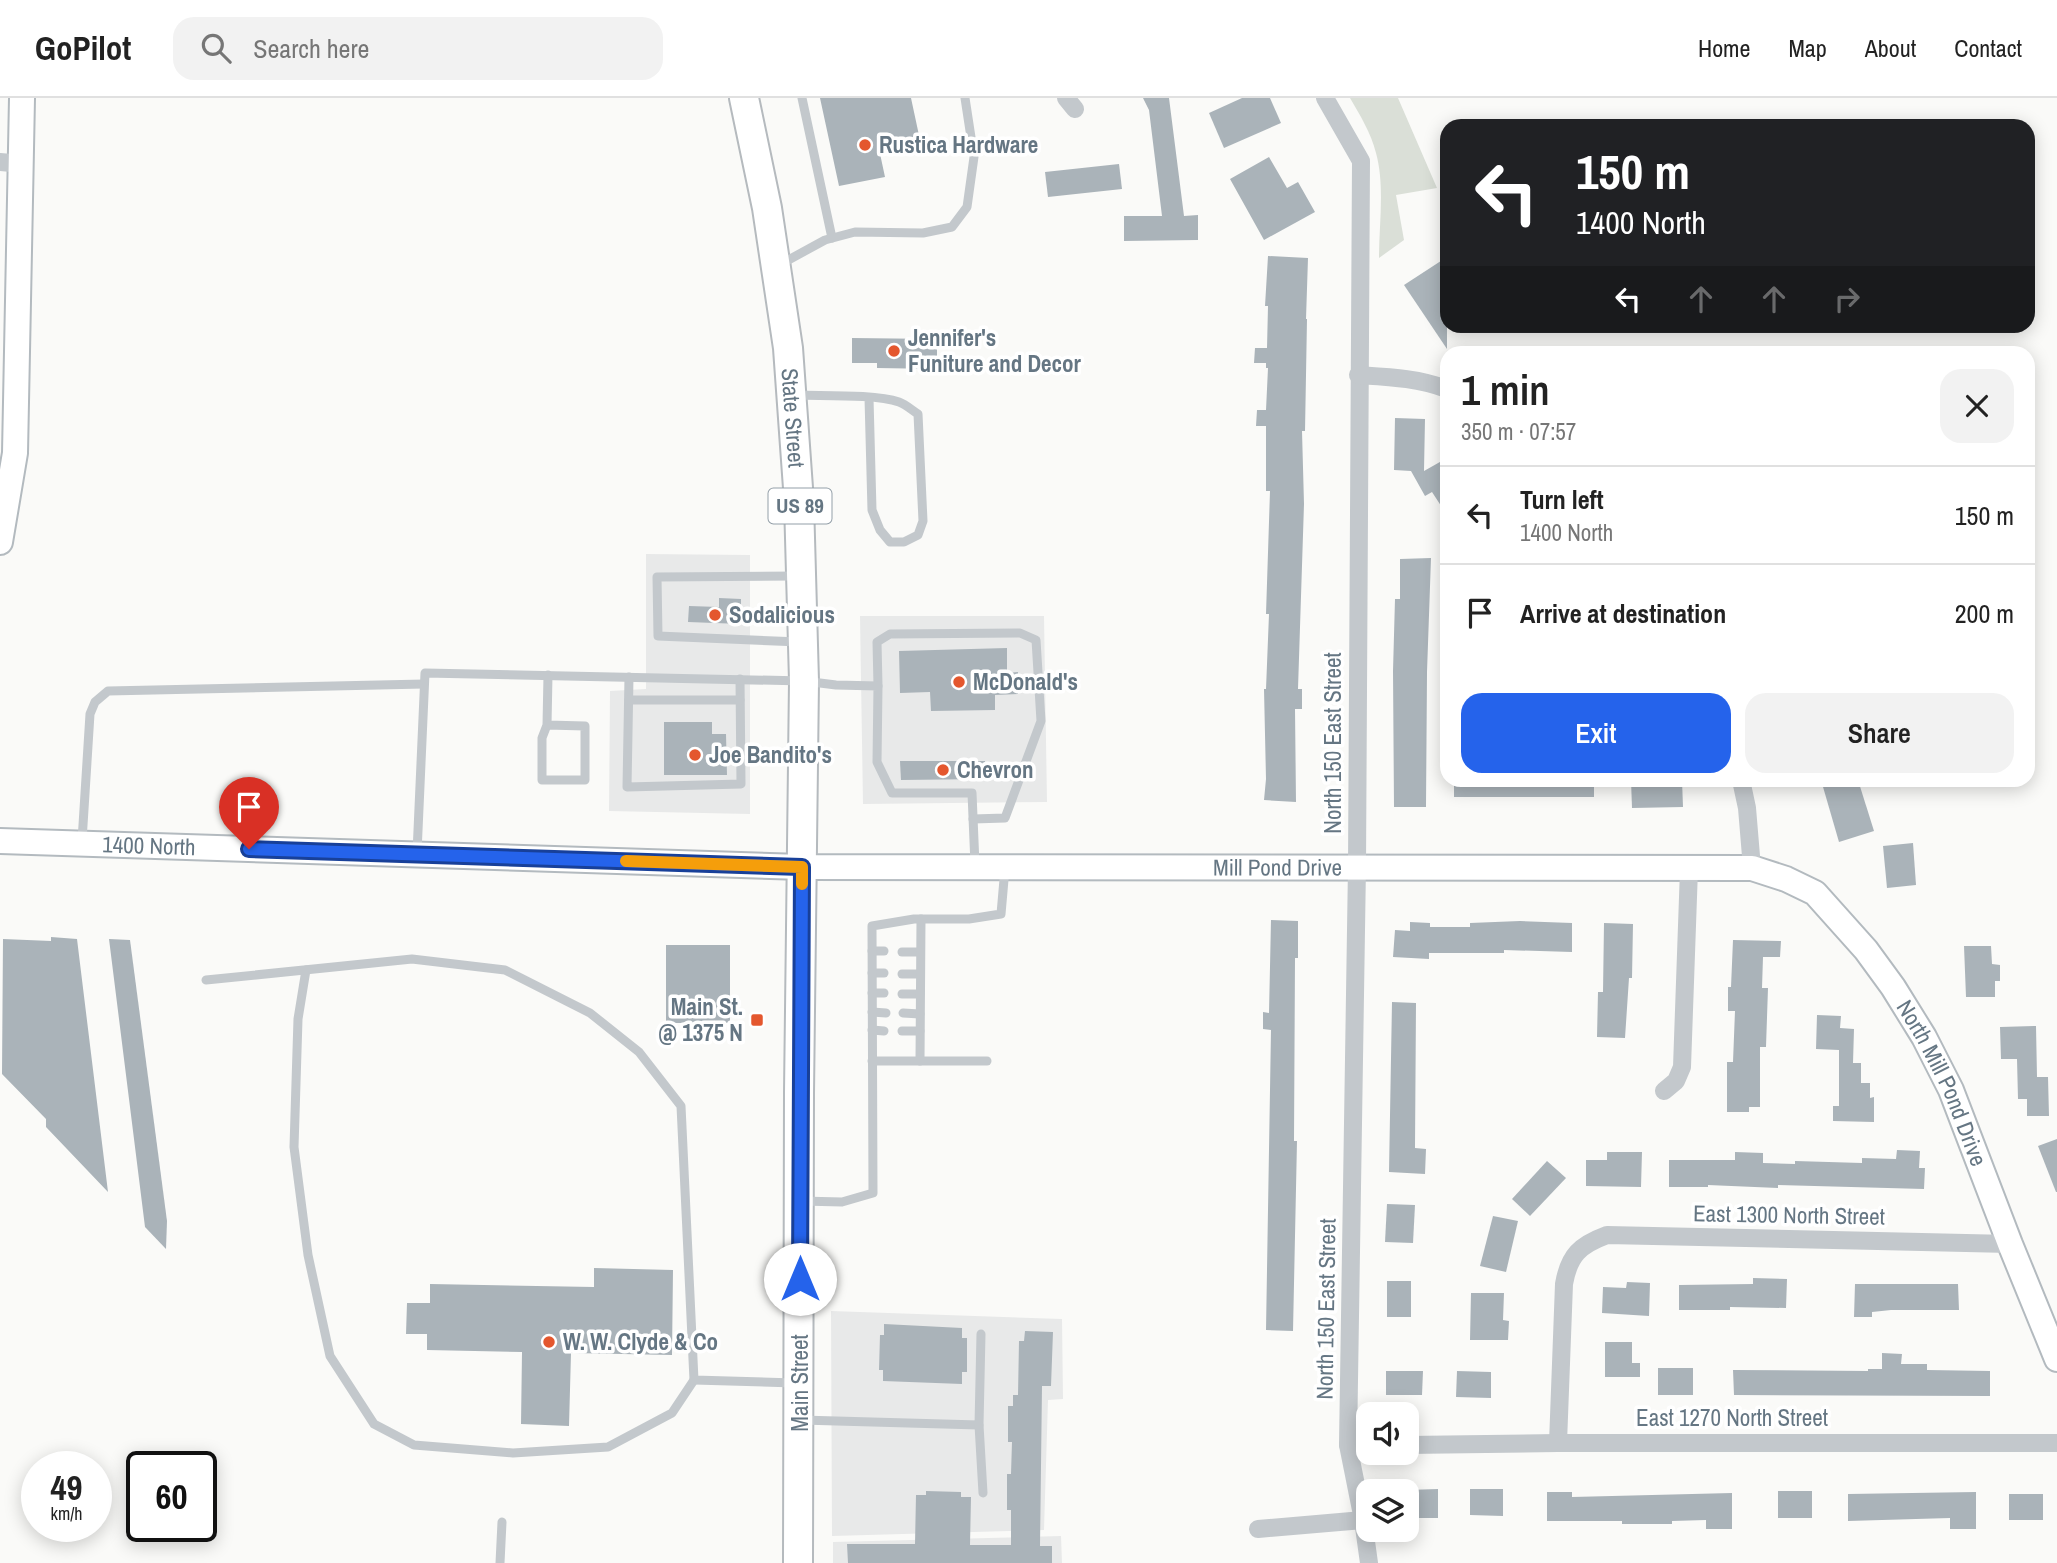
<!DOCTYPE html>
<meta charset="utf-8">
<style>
body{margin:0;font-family:"Archivo Narrow",sans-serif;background:#f2f2f2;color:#222;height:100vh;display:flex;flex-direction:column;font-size:26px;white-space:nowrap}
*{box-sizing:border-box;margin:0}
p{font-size:23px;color:#767676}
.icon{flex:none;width:38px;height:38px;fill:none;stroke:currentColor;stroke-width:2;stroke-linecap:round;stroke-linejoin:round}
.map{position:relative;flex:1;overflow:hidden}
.drawer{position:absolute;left:1440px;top:248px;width:595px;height:441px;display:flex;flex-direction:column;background:#fff;border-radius:21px;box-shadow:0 4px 18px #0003}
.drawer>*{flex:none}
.guide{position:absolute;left:1440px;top:21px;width:595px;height:214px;border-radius:21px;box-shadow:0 4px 18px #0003;background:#202124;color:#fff;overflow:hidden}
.fabs{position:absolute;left:1356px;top:1304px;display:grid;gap:14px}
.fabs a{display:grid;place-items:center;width:63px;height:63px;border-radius:14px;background:#fff;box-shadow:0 4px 18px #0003;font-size:35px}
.speed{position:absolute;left:21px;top:1353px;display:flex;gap:14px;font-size:35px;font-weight:700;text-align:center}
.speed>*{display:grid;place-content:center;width:91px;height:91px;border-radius:50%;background:#fff;box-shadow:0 4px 18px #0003;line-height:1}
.speed small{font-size:18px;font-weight:400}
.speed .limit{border:4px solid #111;border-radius:10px;background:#fff;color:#111}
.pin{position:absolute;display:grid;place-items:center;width:60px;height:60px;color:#fff;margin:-72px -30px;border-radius:50% 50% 50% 0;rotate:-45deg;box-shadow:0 0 7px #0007}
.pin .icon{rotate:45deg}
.me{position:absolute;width:77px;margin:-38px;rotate:0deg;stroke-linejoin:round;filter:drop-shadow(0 0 5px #0008)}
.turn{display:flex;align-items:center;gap:24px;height:147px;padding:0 21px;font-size:32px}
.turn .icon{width:91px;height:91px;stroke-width:2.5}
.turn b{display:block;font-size:49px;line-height:60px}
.lanes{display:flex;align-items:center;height:66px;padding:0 21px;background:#0003;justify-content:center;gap:35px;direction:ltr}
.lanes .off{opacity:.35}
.round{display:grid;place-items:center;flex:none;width:74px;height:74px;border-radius:21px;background:#f2f2f2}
.overview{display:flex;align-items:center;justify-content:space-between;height:119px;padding:0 21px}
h1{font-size:42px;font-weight:600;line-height:52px}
.action{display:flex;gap:14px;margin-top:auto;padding:14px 21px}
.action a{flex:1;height:80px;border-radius:21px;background:#2563eb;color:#fff;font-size:28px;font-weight:600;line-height:80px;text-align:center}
.action a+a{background:#f2f2f2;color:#222}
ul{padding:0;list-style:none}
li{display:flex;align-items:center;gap:21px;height:98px;padding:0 21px;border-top:2px solid #e0e0e0}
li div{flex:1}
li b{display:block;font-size:26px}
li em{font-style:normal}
header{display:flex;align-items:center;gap:42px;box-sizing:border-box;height:98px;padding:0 35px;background:#fff;border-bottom:2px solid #e0e0e0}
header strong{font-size:33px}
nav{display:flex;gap:38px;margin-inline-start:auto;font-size:24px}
.search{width:490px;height:63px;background:#f2f2f2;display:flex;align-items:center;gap:18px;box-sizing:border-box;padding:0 24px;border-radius:21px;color:#767676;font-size:26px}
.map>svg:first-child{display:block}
.built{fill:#e8e9e9}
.green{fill:#dadfd7}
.building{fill:#aab3b9}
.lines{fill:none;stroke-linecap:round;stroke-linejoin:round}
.secondary-casing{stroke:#b3babf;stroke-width:28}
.primary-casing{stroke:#b5babe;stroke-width:32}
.lane{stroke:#c3c8cc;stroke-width:9}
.street{stroke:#c3c8cc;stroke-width:18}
.secondary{stroke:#fff;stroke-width:24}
.primary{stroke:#fff;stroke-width:28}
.route-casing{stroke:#184099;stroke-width:18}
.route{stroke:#2563eb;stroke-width:12}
.slow{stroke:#f59e0b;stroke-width:12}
.poi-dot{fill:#e4572e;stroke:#fff;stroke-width:2.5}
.labels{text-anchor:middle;stroke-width:7;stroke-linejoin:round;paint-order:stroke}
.shield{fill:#fff;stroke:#939fa8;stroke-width:2}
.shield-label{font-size:21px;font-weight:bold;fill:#657683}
.poi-label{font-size:23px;font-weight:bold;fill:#657683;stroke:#fff;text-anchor:start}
.street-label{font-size:23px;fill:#657683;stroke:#fff}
</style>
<header>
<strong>GoPilot</strong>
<div class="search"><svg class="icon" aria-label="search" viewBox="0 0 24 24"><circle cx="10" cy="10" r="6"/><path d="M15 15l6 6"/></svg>Search here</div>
<nav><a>Home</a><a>Map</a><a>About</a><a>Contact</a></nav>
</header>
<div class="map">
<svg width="2057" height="1465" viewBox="0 0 2057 1465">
<rect width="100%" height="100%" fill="#fafaf8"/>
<g class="built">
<path d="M646 456 750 457V716L609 713 610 593 646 591Z"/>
<path d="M860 518H1044L1047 704 863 706Z"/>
<path d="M831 1213 1062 1221 1063 1301 1048 1302 1044 1432 832 1438Z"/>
<path d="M1061 1438 1062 1465H833V1444Z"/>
</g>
<path class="green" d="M1350 0H1398L1437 90 1396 97 1404 142 1379 160C1379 126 1385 88 1376 55 1371 35 1360 17 1350 0Z"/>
<g class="building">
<path d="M820 0H911L920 42 879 51 885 79 839 88Z"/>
<path d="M1143 0H1169L1184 118 1198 117V142L1124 143V118H1162L1149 12Z"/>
<path d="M1242 0H1270L1281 25 1224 50 1209 15Z"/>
<path d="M1269 59 1287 90 1298 84 1315 114 1264 142 1230 81Z"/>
<path d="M1119 66 1122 91 1048 99 1045 74Z"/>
<path d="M1268 158 1308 160 1306 221H1307L1305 333H1302L1304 406 1298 591H1302V611H1295L1296 704 1264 702 1266 681 1264 591H1266L1269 516H1266L1270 393H1266V328H1256L1257 312H1266L1268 270H1266V265H1254L1255 250H1267L1268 208H1265Z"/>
<path d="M1447 159V251L1404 187Z"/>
<path d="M852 240 937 241V271L877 270V265H852Z"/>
<path d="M1395 320 1425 321 1424 373 1447 360V417L1432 394 1425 398 1411 373 1394 372Z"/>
<path d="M1431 460 1427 574 1426 709H1394L1393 573 1395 501H1400V461Z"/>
<path d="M719 500 741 501V526L688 524 689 508 719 509Z"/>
<path d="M1007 550V575L1018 574V596L995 597V612L931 613 930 594 900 595 899 553Z"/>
<path d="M664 624H712V636H726L727 677H664Z"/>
<path d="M900 663H985V681L901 682Z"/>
<rect x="1454" y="682" width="140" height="17"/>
<path d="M1631 682H1682L1683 709 1632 710Z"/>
<path d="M1821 682H1858L1874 733 1839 744Z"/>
<path d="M1913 745 1916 787 1887 790 1883 748Z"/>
<path d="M1271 822 1298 823V860H1295L1294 1043H1297L1293 1233 1266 1232 1271 932 1263 931V914L1269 915Z"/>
<path d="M1520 823 1572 825V854L1504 852V855H1429V861L1393 859 1395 832 1410 833V824L1430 825V829H1470V825Z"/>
<path d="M1604 825 1633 826 1632 880H1629L1625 940 1597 939 1598 894H1603Z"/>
<path d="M51 839 77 841 108 1094 46 1029V1021L2 976 3 841 51 843Z"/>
<path d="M109 841 130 842 167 1123 166 1151 145 1129Z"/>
<path d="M1733 842 1781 843 1780 859H1763L1762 890H1768L1766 949H1760V1009H1749V1014H1727V964H1733L1735 913H1728V889H1731Z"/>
<rect x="666" y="847" width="64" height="78"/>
<path d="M1964 848H1991L1992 866 2000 867V883H1995V899H1966Z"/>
<path d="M1392 904 1416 905 1415 1050 1426 1051 1425 1076 1389 1074Z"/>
<path d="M1817 917 1841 918 1840 930 1854 931 1853 965H1861V985H1870V1000L1874 999V1024L1833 1023V1008H1839V952L1816 951Z"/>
<path d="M2036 928 2037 979H2048L2049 1018H2027V1001H2018L2017 961H2001L2000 929Z"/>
<path d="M2057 1041V1094H2056L2038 1048Z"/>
<path d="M1897 1052 1920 1053 1919 1070H1925L1924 1091 1778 1087V1090L1708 1087V1089H1669V1062H1735V1054L1763 1055V1065L1795 1066V1063L1862 1065V1060L1896 1061Z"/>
<path d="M1607 1054H1642L1641 1089 1586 1088V1062H1607Z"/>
<path d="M1547 1063 1566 1080 1530 1118 1512 1101Z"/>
<path d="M1387 1106 1415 1107 1413 1145 1385 1144Z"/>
<path d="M1493 1118 1518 1123 1506 1174 1480 1168Z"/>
<path d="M594 1170 673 1172 672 1257 571 1255 569 1328 521 1326 522 1254 427 1252V1236H406L407 1205H430V1186L594 1189Z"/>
<path d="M1753 1180 1787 1181 1786 1210 1730 1209V1212H1679V1187L1753 1186Z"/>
<rect x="1387" y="1183" width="24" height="36"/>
<path d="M1627 1184 1650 1185 1649 1218 1602 1215 1603 1189 1626 1190Z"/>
<path d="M1855 1186H1958L1959 1212H1891L1872 1214V1219H1854Z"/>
<path d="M1471 1195H1504L1503 1222 1509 1223 1508 1242H1470Z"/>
<path d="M884 1226 962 1230V1240H967V1274H962V1286L883 1283V1272H879L880 1237H884Z"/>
<path d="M1025 1233 1053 1234 1051 1288H1042L1040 1448H1052V1465H848L847 1446H915L916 1397H926V1393L961 1394V1399H971L970 1447H1011V1412H1007V1376H1011L1012 1344H1008V1308H1013V1297H1018L1019 1243H1024Z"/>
<path d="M1605 1244H1632V1265H1640V1279H1605Z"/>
<path d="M1882 1255 1902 1256 1901 1266H1927V1272L1990 1273V1298L1734 1297 1733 1272 1868 1273V1271H1882Z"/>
<rect x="1658" y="1270" width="35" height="27"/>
<path d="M1386 1273H1423L1422 1297H1386Z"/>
<path d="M1457 1273 1491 1274V1300L1456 1299Z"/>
<path d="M1438 1391V1420H1407V1392Z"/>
<path d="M1470 1391H1503V1418L1470 1417Z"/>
<rect x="1778" y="1393" width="34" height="27"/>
<path d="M1547 1394H1572V1399L1732 1395V1431H1706V1422L1672 1423V1426H1622V1423H1547Z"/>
<path d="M1976 1394V1431H1950V1420L1848 1423V1396Z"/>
<rect x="2009" y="1396" width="34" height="26"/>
</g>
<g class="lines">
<g class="secondary-casing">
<g id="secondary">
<path d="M0 444 15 355 22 0"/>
<path id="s1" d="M0 743 802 769 1752 770 1786 781 1815 795 1866 852 1893 889 1924 939 1951 992 2010 1146 2057 1261"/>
</g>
</g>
<g class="primary-casing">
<g id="primary">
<path id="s2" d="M744 0 767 110 788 250 799 404 804 583 799 995 798 1465"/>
</g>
</g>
<g class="lane">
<path d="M802 0 832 140"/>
<path d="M781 166 825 142 855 134 923 135 952 129 967 109 974 59 965 0"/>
<path d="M797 297C823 298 876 296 899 304 905 306 912 312 918 316L923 423 918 437 904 444H890L880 432 872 412 869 300"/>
<path d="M796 478 657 479 658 538 800 544"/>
<path d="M629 579 627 689 741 686 740 581"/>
<path d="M878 588 877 544 890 536 1020 535 1036 542 1041 623 1005 720 973 721"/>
<path d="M629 602H740"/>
<path d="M547 627 585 628V682H542V640L547 627 548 577"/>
<path d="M82 743 90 616 95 604 108 593 424 586"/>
<path d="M417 755 425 575 804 583 836 587 878 588 877 664 892 695H972L975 767"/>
<path d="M872 853H884"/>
<path d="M902 854H920"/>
<path d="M306 872 298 921 294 1049 308 1157 330 1258 374 1326 414 1347 513 1355 608 1349 672 1315 694 1282"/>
<path d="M872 875H884"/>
<path d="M902 876H920"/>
<path d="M206 882 412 861 505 872 590 915 639 954 681 1008 694 1282 795 1285"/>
<path d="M872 895H884"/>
<path d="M902 896H920"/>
<path d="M872 914 886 915"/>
<path d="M903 915 920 916"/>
<path d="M872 932 884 933"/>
<path d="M902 933H920"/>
<path d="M872 963H987"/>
<path d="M920 963 921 821"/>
<path d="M801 1103 842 1104 873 1095 872 828 914 821H969L1001 816 1005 770"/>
<path d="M801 1322 979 1327 981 1236"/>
<path d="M979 1327 983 1395"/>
<path d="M500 1465 502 1424"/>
</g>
<g class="street">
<path d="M1066 0 1075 11"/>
<path d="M1325 0 1361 63 1357 768 1348 1347 1363 1422 1369 1465"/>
<path d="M0 64 22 66"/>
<path d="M1358 277C1390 279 1418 280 1447 291"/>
<path d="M1741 682 1747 710 1752 770"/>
<path d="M1664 993 1676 983 1682 969 1689 771"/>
<path d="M1558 1345 1564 1186C1569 1157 1580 1147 1607 1137L2010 1146"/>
<path d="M1348 1347H1368"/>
<path d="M1407 1347 1558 1345H2057"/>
<path d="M1258 1431 1363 1422"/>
</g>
<use href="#secondary" class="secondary"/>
<use href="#primary" class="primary"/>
</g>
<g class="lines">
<g class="route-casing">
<path id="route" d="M249 751 802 769 800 1181"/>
</g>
<use href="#route" class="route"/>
<path class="slow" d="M626 763 802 769V786"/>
</g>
<g class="poi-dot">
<circle cx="865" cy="47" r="7"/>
<circle cx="894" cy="253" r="7"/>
<circle cx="715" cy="517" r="7"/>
<circle cx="959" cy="584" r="7"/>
<circle cx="695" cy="657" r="7"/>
<circle cx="943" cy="672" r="7"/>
<rect x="750" y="915" width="14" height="14" rx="3.5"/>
<circle cx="549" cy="1244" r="7"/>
</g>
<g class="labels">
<rect class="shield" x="768.5" y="390.5" width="63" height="35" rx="5"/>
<g class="shield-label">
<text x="800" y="415">US 89</text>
</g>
<g class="poi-label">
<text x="879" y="55">Rustica Hardware</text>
<text x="908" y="248">Jennifer's<tspan x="908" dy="26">Funiture and Decor</tspan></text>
<text x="729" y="525">Sodalicious</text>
<text x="973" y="592">McDonald's</text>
<text x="709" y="665">Joe Bandito's</text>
<text x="957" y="680">Chevron</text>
<text x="743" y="917" text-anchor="end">Main St.<tspan x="743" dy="26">@ 1375 N</tspan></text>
<text x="563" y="1252">W. W. Clyde &amp; Co</text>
</g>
<g class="street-label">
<text dy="8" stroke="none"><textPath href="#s2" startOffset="324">State Street</textPath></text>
<text transform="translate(1333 645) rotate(-90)" y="8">North 150 East Street</text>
<text dy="8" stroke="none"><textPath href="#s1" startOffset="149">1400 North</textPath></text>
<text dy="8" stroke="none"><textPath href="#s1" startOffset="1278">Mill Pond Drive</textPath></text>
<text dy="8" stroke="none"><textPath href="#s1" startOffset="2051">North Mill Pond Drive</textPath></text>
<text transform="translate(1789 1117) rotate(1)" y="8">East 1300 North Street</text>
<text transform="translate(1326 1211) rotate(-89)" y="8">North 150 East Street</text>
<text transform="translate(800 1285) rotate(-90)" y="8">Main Street</text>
<text x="1732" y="1328">East 1270 North Street</text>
</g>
</g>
</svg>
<div class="fabs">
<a><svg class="icon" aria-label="sound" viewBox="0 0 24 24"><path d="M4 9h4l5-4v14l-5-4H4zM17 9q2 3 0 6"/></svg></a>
<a><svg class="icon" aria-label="layers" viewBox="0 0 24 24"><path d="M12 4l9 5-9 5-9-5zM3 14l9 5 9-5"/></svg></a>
</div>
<div class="speed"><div>49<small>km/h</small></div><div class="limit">60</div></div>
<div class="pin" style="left:249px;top:751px;background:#d93025"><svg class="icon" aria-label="arrive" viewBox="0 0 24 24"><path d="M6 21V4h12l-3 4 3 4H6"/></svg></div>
<svg class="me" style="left:800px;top:1181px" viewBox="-20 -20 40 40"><circle r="19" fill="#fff"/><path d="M0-13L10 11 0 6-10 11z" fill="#2563eb"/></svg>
<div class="guide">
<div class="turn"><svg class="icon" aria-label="left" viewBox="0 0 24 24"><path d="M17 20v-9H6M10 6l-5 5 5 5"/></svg><div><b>150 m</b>1400 North</div></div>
<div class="lanes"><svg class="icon" aria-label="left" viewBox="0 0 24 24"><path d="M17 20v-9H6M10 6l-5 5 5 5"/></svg><svg class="icon off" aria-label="ahead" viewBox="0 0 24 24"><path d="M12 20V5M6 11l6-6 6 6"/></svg><svg class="icon off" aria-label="ahead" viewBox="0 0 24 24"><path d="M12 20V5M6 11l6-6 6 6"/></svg><svg class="icon off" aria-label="right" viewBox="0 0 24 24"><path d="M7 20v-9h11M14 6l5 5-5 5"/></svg></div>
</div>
<section class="drawer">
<div class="overview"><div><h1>1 min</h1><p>350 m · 07:57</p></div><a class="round"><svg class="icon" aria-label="close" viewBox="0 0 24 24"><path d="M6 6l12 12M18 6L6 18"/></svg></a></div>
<ul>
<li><svg class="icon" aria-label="left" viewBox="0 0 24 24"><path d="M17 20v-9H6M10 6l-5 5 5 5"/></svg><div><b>Turn left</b><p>1400 North</p></div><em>150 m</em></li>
<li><svg class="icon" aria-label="arrive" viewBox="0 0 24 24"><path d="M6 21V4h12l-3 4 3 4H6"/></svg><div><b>Arrive at destination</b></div><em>200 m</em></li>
</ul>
<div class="action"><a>Exit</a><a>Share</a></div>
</section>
</div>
